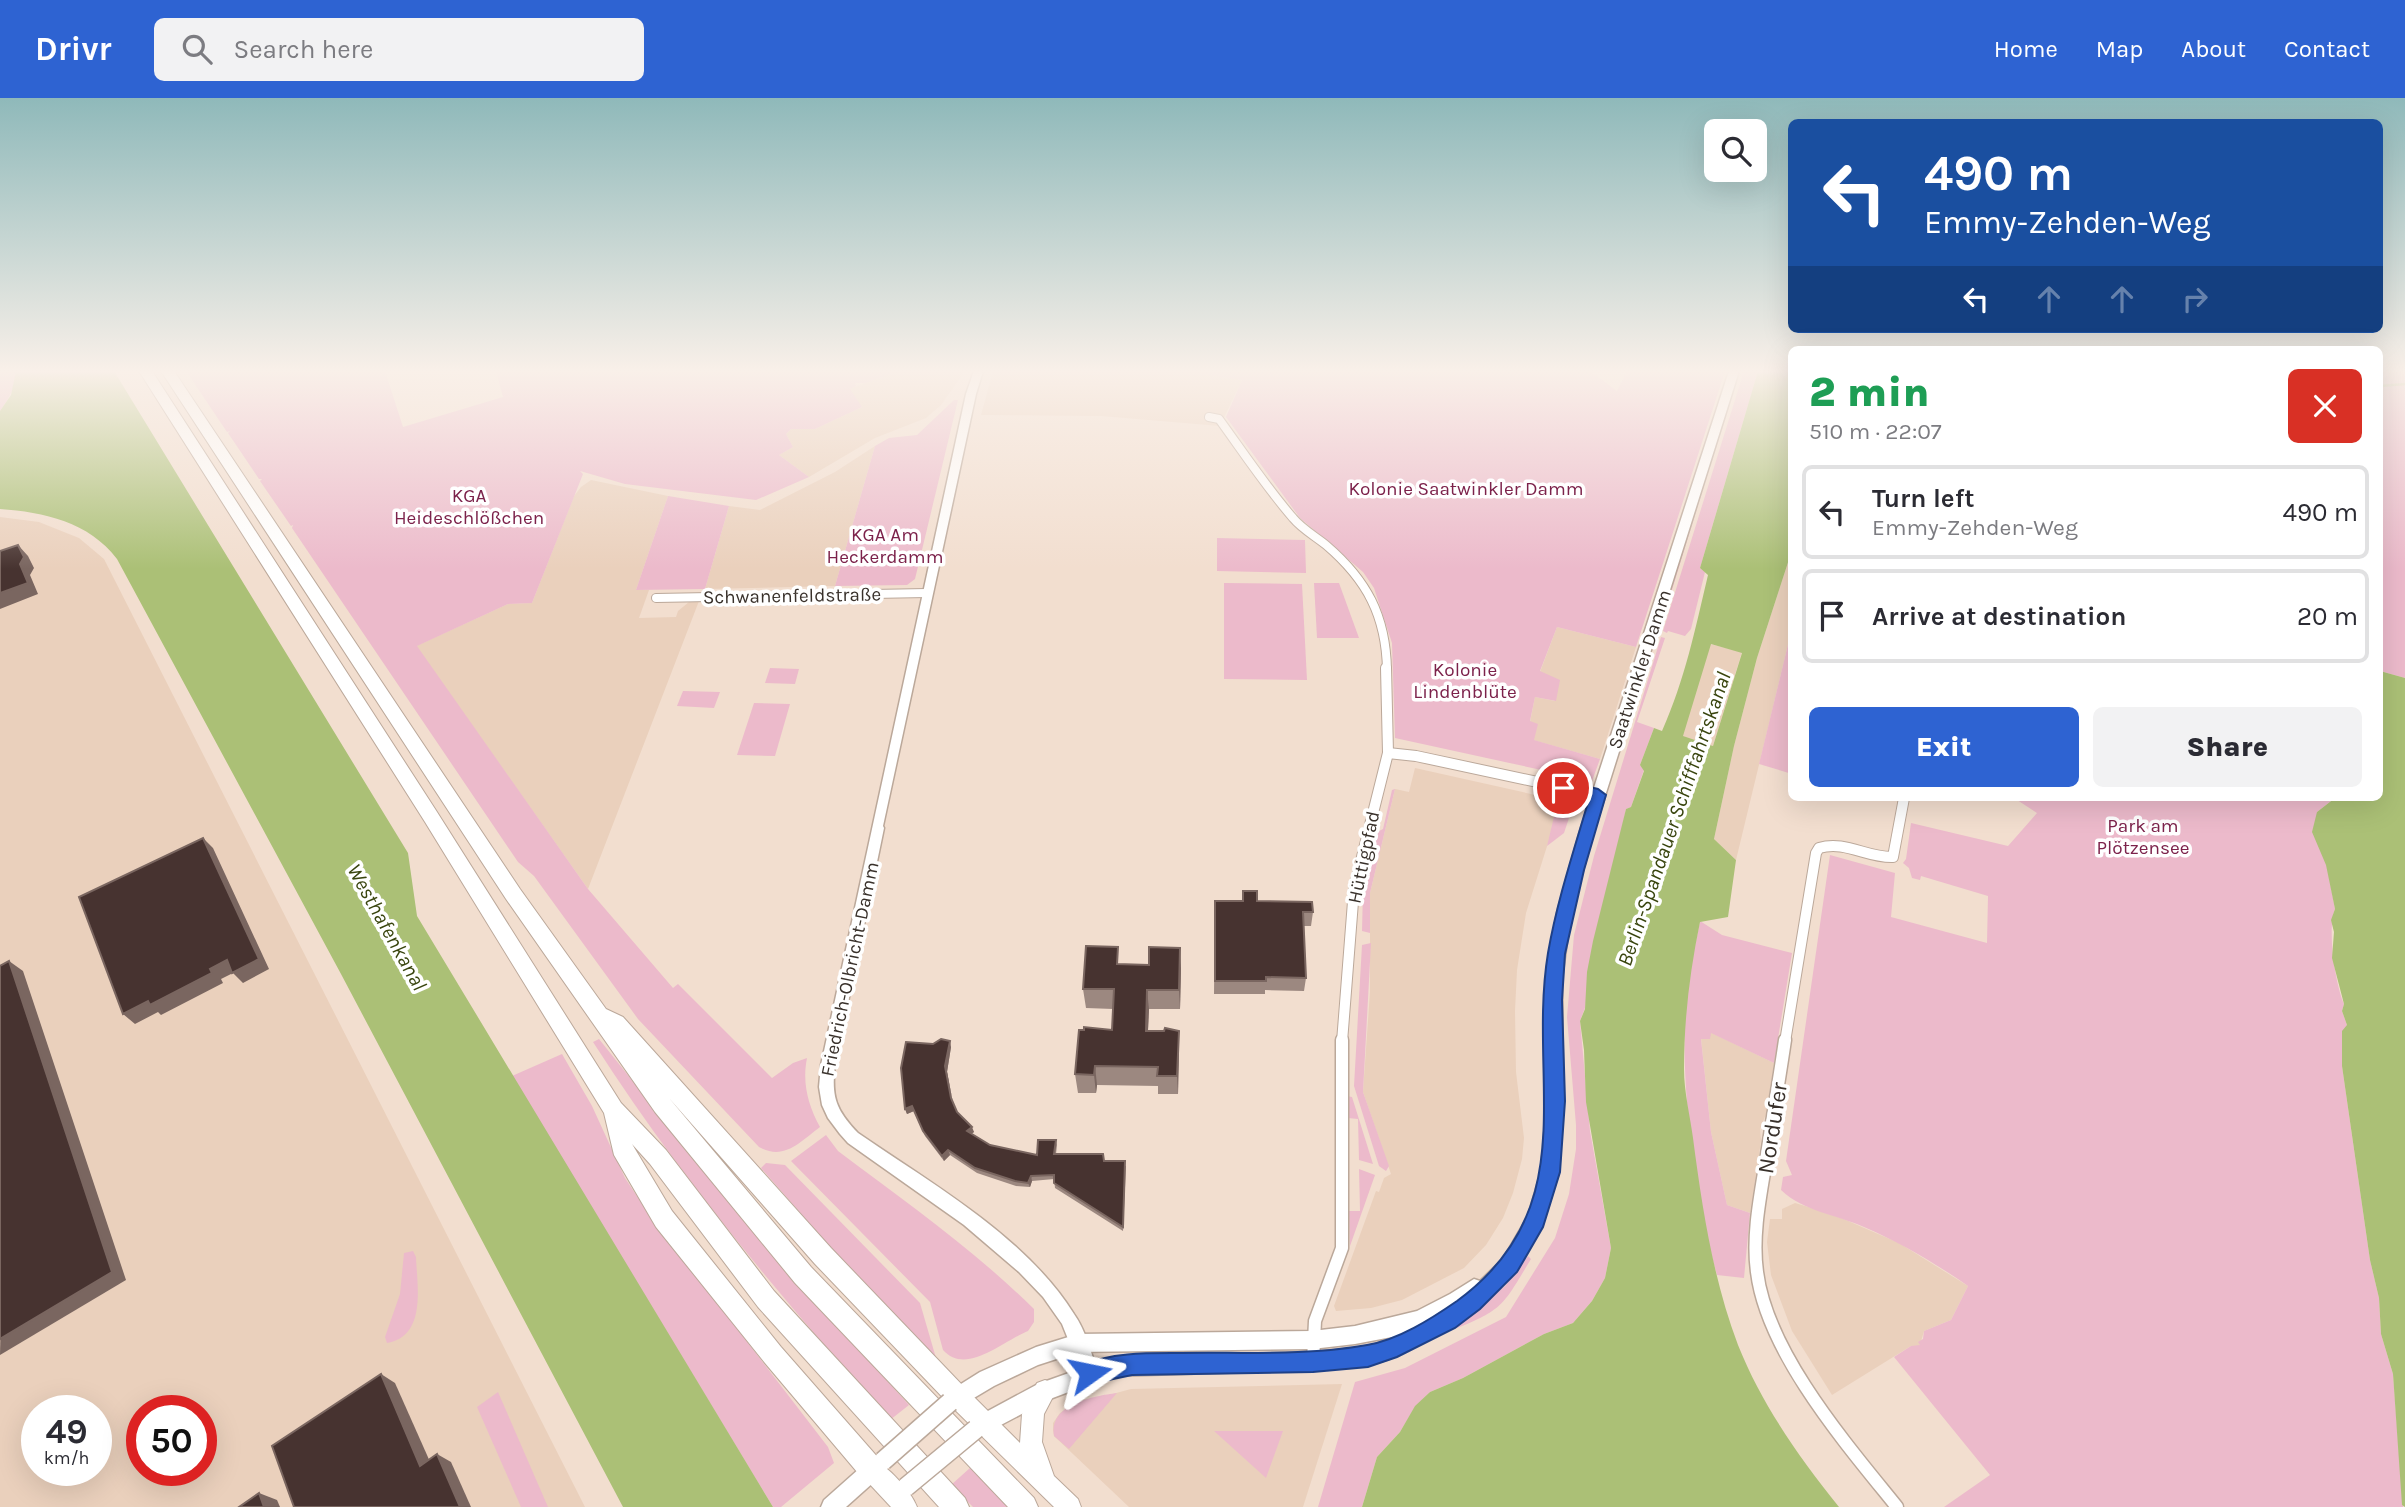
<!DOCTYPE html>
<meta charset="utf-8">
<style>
body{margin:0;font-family:Karla,sans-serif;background:#f2f2f3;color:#2b2b33;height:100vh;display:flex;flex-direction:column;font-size:26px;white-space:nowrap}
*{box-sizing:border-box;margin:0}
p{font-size:23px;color:#7c7c81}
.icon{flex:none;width:38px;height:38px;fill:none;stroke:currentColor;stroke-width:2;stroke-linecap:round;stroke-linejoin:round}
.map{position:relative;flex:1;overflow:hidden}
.sheet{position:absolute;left:1788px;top:248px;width:595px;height:455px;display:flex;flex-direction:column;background:#fff;border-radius:10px;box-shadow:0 7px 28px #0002}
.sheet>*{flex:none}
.hud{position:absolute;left:1788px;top:21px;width:595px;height:214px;border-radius:10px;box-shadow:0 7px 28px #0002;background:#1a4fa0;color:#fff;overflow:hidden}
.tools{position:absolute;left:1704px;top:21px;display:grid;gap:14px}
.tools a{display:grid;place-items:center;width:63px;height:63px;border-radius:10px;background:#fff;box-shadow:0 7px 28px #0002;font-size:35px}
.speed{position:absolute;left:21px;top:1297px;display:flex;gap:14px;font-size:35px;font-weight:700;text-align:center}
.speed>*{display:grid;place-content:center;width:91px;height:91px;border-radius:50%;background:#fff;box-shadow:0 7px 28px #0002;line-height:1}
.speed small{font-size:18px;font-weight:400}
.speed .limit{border:10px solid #d22;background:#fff;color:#111}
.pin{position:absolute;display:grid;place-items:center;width:60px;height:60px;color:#fff;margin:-30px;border:4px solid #fff;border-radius:50%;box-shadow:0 2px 7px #0007}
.me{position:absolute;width:77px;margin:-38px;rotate:78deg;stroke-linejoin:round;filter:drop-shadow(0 0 5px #0008)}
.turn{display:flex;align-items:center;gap:24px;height:147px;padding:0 21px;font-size:32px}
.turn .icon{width:91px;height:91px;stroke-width:2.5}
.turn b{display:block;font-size:49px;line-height:60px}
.lanes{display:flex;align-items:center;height:66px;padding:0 21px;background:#0003;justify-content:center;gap:35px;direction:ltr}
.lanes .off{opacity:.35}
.round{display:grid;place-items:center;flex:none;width:74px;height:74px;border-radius:10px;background:#f2f2f3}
.summary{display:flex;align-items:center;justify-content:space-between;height:119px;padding:0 21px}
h1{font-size:42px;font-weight:800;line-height:52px;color:#1e9e55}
.primary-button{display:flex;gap:14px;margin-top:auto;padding:14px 21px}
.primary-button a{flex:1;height:80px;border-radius:10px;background:#2e63d2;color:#fff;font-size:28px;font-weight:800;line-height:80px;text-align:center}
.primary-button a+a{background:#f2f2f3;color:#2b2b33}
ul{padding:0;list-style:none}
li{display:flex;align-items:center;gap:21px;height:94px;margin:0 14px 10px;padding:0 7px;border:4px solid #e1e1e2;border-radius:10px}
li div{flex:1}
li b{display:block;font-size:26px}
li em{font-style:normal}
header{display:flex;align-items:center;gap:42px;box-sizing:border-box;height:98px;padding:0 35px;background:#2e63d2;color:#fff}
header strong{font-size:33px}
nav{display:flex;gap:38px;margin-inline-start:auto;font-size:24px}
.search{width:490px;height:63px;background:#f2f2f3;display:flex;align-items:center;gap:18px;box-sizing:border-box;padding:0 24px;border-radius:10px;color:#7c7c81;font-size:26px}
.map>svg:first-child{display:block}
.built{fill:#ead0bc;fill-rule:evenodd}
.green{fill:#ecbacb}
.water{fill:#abc076;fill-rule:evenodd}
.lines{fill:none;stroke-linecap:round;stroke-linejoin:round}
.stream{stroke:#abc076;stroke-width:2.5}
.minor-far2-casing{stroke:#bba89a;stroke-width:10}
.minor-far1-casing{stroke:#bba89a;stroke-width:12}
.minor-casing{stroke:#bba89a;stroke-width:15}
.tertiary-casing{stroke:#bba89a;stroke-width:3}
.secondary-casing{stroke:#bba89a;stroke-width:3}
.primary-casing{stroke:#bba89a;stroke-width:2}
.motorway-casing{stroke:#bba89a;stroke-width:2}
.minor-far2{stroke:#fff;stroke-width:8}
.minor-far1{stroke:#fff;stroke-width:10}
.minor{stroke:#fff;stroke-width:12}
.tertiary{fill:#fff;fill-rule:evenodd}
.secondary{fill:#fff;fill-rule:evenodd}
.primary{fill:#fff;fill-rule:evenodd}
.motorway{fill:#fff;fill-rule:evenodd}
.secondary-bridge-casing{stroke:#bba89a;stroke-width:21;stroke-linecap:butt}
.secondary-bridge{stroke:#fff;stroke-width:18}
.wall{fill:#9c8880}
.shaded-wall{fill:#7a6660}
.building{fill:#473330;stroke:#7a6660;stroke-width:2}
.route{fill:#2e63d2;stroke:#1e4088;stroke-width:2}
.labels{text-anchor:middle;stroke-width:7;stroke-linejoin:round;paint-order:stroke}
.park-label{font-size:19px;fill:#7c224b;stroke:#fff}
.street-label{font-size:19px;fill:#39312b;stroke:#fff}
.water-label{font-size:21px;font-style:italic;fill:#39450e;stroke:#fff}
.near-street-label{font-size:23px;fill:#39312b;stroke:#fff}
</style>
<header>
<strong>Drivr</strong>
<div class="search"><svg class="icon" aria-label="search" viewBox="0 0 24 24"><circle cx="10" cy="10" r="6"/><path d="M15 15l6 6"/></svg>Search here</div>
<nav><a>Home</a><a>Map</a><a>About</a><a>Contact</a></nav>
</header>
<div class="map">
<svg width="2405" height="1409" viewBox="0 0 2405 1409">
<rect width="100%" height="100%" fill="#f2decf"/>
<g class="built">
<path d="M898 273H965L941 307 926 320 875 340 809 379 779 357 793 349 786 336 791 331H815L862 309 849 291Z"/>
<path d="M993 273H1183L1242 282 1220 328 1101 318 981 317Z"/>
<path d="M875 348 835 488 705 491 729 408 760 412 835 374Z"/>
<path d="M591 382 668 398 636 492H649L639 520 676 519 678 513 689 504 699 503 588 791 416 548 508 506 532 505 574 398 581 389Z"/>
<path d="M0 419 39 424 79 440 104 461 585 1409H0ZM37 1312H96V1372H37ZM142 1312H201V1372H142Z"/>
<path d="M1792 452V530L1736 762 1714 741 1734 648 1757 560Z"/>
<path d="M1557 529 1636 549 1600 661 1533 642 1530 624 1535 599 1555 603 1548 579 1540 574Z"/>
<path d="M1710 546 1742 554 1713 648 1682 638Z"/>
<path d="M1415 670 1558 702 1554 726 1526 815 1517 872 1515 913 1516 974 1524 1040 1522 1061 1513 1095 1503 1120 1486 1147 1464 1170 1402 1202 1371 1210 1336 1213 1334 1208 1376 1093 1379 1094 1384 1080 1391 1076 1363 994 1370 894V795L1395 691 1409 694Z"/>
<path d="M1710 934 1774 965 1766 1016 1760 1031 1761 1043 1750 1115 1727 1107 1711 1034 1701 940Z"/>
<path d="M1795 1105 1832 1116 1899 1145 1968 1188 1951 1222 1924 1233 1920 1247 1916 1250 1911 1248 1832 1297 1792 1233 1771 1177 1767 1144 1770 1121H1782V1111Z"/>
<path d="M1342 1286 1303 1409H1129L1054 1338 1053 1332V1325L1060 1315 1072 1307 1131 1291Z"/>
</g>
<g class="green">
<path d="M0 273H16C16 289 9 300 0 313Z"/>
<path d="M186 273H385L403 329 503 299 496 273H898L866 285H855L856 288 850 291 862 309 815 331H791L786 336 793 349 779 357 809 379 756 402 625 386 580 373 583 376 532 505 508 506 417 548 588 791 673 890 678 886 772 980 793 965 807 960C802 985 808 1007 820 1029 800 1044 784 1063 759 1049L638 921 534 778 518 764 292 430 293 427 291 428 260 383 262 381H259L228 335 230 333 227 334Z"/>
<path d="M1183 273H1590L1617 293 1627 273H1725L1636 549 1557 529 1540 573 1560 582 1556 603 1535 599 1530 623 1538 626 1534 642 1600 661 1592 683 1395 640 1392 545 1374 490 1363 474 1300 420 1226 319 1242 282Z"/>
<path d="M1739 273 1660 531H1658Z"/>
<path d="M1744 273H1758L1700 470 1705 474 1691 531 1685 538 1668 533 1667 535 1663 533Z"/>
<path d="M2380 273H2405V580L2380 573Z"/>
<path d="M954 302H958L915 481 907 487 835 488 875 348 889 340 917 337Z"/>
<path d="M668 398 729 408 705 491 636 492Z"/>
<path d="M1217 440 1305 442 1306 475 1217 473Z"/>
<path d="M1224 485 1302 486 1307 582 1224 581Z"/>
<path d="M1314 485H1339L1359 540H1317Z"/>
<path d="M1792 530V676L1759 666Z"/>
<path d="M1661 539 1665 540 1637 624 1654 630 1640 667 1644 672 1631 709 1626 711 1585 910 1580 923 1590 1033 1611 1150 1605 1180 1592 1203 1573 1225 1544 1236 1463 1280 1430 1294 1415 1309 1400 1334 1377 1359 1362 1409H1318L1355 1284 1405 1270 1506 1219 1555 1140 1569 1096 1576 1051V1027L1567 919 1574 837 1594 758Z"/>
<path d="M770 570 799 571 795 586 765 585Z"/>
<path d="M683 593 720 594 714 610 677 608Z"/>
<path d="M754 605 790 606 775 658 737 657Z"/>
<path d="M1395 691 1370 795V835L1362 833 1363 792 1377 734 1383 731 1392 692Z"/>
<path d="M2014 700H2335L2317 714 2335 811C2327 831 2335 885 2344 906L2342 913 2347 927 2342 968 2370 1162 2379 1200 2381 1236 2393 1276 2403 1409H1944L1990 1377 1894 1259 1911 1248 1920 1247 1918 1244 1923 1241 1924 1233 1951 1222 1968 1188C1935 1165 1901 1145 1864 1129 1837 1117 1803 1113 1781 1092L1783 1079 1792 1077 1786 1063 1830 757 1895 775 1891 819 1987 845 1988 798 1921 778 1920 782 1912 780 1909 770 1903 765 1906 761 1911 725 2008 748 2037 715Z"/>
<path d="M1558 702 1574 705 1564 735 1547 748Z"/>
<path d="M1700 823 1722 837 1792 855 1774 965 1711 935 1710 941H1701L1711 1034 1727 1107 1750 1115 1744 1180 1717 1177C1693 1091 1676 964 1689 875 1692 858 1697 841 1700 823Z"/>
<path d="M1371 845 1363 994 1389 1068 1386 1073 1379 1068 1354 988 1362 847Z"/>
<path d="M599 941 759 1141 909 1307 890 1322C783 1202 680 1080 593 944Z"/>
<path d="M562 956 592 1008 625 1080 648 1115 828 1349 834 1365 781 1409H773L512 978Z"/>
<path d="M1347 998 1352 999 1373 1066 1359 1062 1358 1021 1348 1020Z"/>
<path d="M826 1037 838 1053C906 1104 973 1151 1034 1211V1224L1028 1233C1003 1243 966 1278 943 1252L930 1204 791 1063Z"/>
<path d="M766 1065 785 1067 920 1205 936 1260 845 1166 761 1070Z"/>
<path d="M1359 1071 1375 1077 1350 1148 1349 1113H1360Z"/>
<path d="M413 1153 416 1159C417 1188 427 1238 387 1245L385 1239 400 1196 404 1155Z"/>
<path d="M1528 1158 1531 1161C1503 1207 1504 1212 1452 1232L1449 1231 1505 1188Z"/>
<path d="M498 1294 548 1409H521L477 1309Z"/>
<path d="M1117 1295 1069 1351 1054 1338C1048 1306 1094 1298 1117 1295Z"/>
<path d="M1214 1333H1283L1266 1380Z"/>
<path d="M970 1370 1009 1409H973L951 1387Z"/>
</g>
<g class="water">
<path d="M16 273H114L408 755 417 818 773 1409H623L341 876 117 461C89 424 44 414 0 411V313L11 297Z"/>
<path d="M1758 273H1792V452L1757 560 1734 648 1714 741 1736 762 1728 819 1700 824C1690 872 1684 921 1684 971 1684 994 1690 1017 1693 1040 1702 1109 1713 1181 1738 1247 1762 1307 1799 1359 1839 1409H1362L1377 1359 1400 1334 1415 1308 1430 1294 1463 1280 1544 1236 1573 1225 1592 1203 1605 1180 1611 1150 1586 1004 1584 952 1580 923 1585 911 1587 874 1593 843 1626 711 1631 709 1644 673 1640 667 1654 630 1662 633C1685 581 1695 532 1708 477L1700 470ZM1711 546 1742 555 1713 648 1683 638Z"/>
<path d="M2380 573 2405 580V1409L2402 1407 2393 1276 2381 1236 2379 1200 2370 1162 2342 968V933L2347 927 2342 913 2344 906 2332 860 2334 834 2331 822 2335 811 2326 767 2312 734 2317 714 2335 700H2380Z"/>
</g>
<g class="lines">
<path class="stream" d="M2380 288 2405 286"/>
<g class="minor-far2-casing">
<g id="minor-far2">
<path d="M1209 319 1219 321C1243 354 1266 389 1293 420 1302 431 1315 438 1326 447 1367 482 1386 518 1387 572"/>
<path d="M656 500 927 495"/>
</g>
</g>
<g class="minor-far1-casing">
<g id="minor-far1">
<path d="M1388 655 1416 658 1598 697"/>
<path d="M1342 944 1354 791 1388 655 1386 570"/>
<path d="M1785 944 1816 755 1819 750C1845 742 1867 760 1893 759L1904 700"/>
</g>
</g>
<g class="minor-casing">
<g id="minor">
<path d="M1785 942C1779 983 1772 1023 1766 1063 1760 1099 1752 1138 1757 1174 1767 1255 1847 1347 1897 1409"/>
<path d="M1313 1263 1315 1223 1342 1150V942"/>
</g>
</g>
<g class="tertiary-casing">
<path id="tertiary" d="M974 273H983L976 296 883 728 884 730 835 967C831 999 836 1012 858 1035 932 1086 1026 1139 1074 1216 1086 1233 1091 1255 1098 1275L1096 1281 1090 1283 1084 1281 1062 1226 1043 1199 1019 1174 964 1127 848 1045 840 1036 828 1020 822 1007 819 989 821 967 966 296Z"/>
</g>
<g class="secondary-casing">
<g id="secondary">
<path d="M1729 273H1739L1594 733 1571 815 1562 880 1563 1003 1559 1074 1542 1128 1515 1173 1479 1210 1454 1229 1389 1261 1368 1267 1313 1272 1111 1278 1050 1301 980 1338 973 1335 970 1328 973 1321 1038 1286 1111 1260 1313 1254 1368 1249 1397 1238 1355 1246 1312 1251 1078 1254 1038 1267 994 1288 952 1313 945 1310 942 1303 945 1296 980 1274 1036 1249 1078 1236 1312 1233 1355 1228 1417 1213 1450 1196 1474 1181 1480 1183 1503 1161 1528 1118 1541 1074 1547 1003 1546 880 1557 815 1580 733Z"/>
<path d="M876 1359 883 1362 886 1369 883 1376 846 1409H821L824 1402 869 1362Z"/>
</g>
</g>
<g class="primary-casing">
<g id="primary">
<path d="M1045 1282 1053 1285 1056 1293 1044 1316 1042 1344 1054 1378 1078 1401 1081 1409H1054L950 1307 947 1299 950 1291 958 1288 966 1291 1020 1345 1022 1316 1037 1285Z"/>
<path d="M872 1361C888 1368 911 1393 917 1409H891L864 1380 861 1372 864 1364Z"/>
</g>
</g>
<g class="motorway-casing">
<g id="motorway">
<path d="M139 273H152L437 714 621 1005 666 1052 774 1193 965 1400 969 1409H939L758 1209 650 1066 632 1046 672 1113 781 1249 881 1363 884 1372 881 1381 872 1384 863 1381 765 1265 656 1129 614 1057 604 1015 425 724Z"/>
<path d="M161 273H174L520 791 606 911 623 919 831 1150 966 1291 970 1299 966 1307 958 1311 950 1307 815 1166 669 1000 811 1169 1034 1400 1038 1409H1008L795 1185 655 1014 506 801Z"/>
</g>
</g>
<use href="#minor-far2" class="minor-far2"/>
<use href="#minor-far1" class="minor-far1"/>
<use href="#minor" class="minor"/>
<use href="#tertiary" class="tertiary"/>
<use href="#secondary" class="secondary"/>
<use href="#primary" class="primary"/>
<use href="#motorway" class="motorway"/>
<g class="secondary-bridge-casing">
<g id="secondary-bridge">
<path d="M883 1363 950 1304"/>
<path d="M906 1389 976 1331"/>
</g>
</g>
<use href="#secondary-bridge" class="secondary-bridge"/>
</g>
<g class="wall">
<path d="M1215 803H1257L1313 814 1311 828H1304L1306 880 1304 893 1265 892V896H1214Z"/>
<path d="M1119 866 1181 870 1180 911H1149L1148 933H1179L1178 996H1158V988L1097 987 1096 995H1078L1075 976 1112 932 1113 911 1086 910 1083 891Z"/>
<path d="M933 946 951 949 947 974 952 1003 957 1014 974 1034 971 1036 990 1047 1037 1057 1056 1042 1057 1047 1056 1056 1104 1063 1126 1068 1123 1133 1055 1090 1054 1081 1032 1083 1030 1089 1016 1088 977 1075 950 1057 944 1063 925 1038 914 1013 907 1016 905 1011Z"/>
</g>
<g class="shaded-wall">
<path d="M18 447 28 458 34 470 30 477 38 496 0 511V495L20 466Z"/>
<path d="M203 740 213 750 269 871 243 885 233 875 221 881 223 885 161 917 158 914 135 926 123 916 210 871Z"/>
<path d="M1180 850 1181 870 1180 911 1179 892Z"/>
<path d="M9 863 23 873 126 1182 0 1257Z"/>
<path d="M1147 892 1149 911 1147 952 1146 933Z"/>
<path d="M1179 933V952L1178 996 1177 978Z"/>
<path d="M950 943 951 949 947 974 953 1005 945 968Z"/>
<path d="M1095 968 1097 987 1096 995 1094 977Z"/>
<path d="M912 1008 914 1013 907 1016 905 1011Z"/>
<path d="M972 1029 974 1034 968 1038 967 1033Z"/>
<path d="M948 1052 950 1057 944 1063 942 1058Z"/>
<path d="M1031 1078 1032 1083 1030 1089 1028 1085Z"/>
<path d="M381 1276 395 1285 435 1375 420 1368Z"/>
<path d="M437 1356 451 1364 471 1409H460Z"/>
<path d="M259 1395 277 1402 280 1409H264Z"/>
</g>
<g class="building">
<path d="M18 447 24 459 20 466 28 485 0 495V453Z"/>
<path d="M203 740 259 861 232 875 227 862 210 871 212 875 150 907 148 903 123 916 79 799Z"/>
<path d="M1243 793H1257V803L1312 804 1313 814H1303L1306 880 1266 879V883H1215V803H1243Z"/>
<path d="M1086 848 1118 849 1117 866 1149 867V849L1180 850 1179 892H1147L1146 933H1164L1165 930 1179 933 1177 978H1157L1158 969 1095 968 1094 977 1075 976 1079 932H1084V929L1112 932 1114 891H1083Z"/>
<path d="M9 863 112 1174 0 1241V868Z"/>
<path d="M941 941 950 943 945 968 951 1000 957 1014 972 1029 967 1033 990 1047 1037 1057 1038 1042H1056L1054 1056H1103L1104 1063H1125L1123 1129 1054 1085V1077L1031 1078 1028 1085 1015 1083 975 1070 948 1052 942 1058 923 1033 912 1008 905 1011 901 970 906 944 933 946Z"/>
<path d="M381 1276 420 1368 437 1356 460 1409H294L272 1348Z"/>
<path d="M259 1395 264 1409H239Z"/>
</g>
<linearGradient id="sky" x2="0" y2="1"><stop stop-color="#8fb9ba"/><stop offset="0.58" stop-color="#f9f0e9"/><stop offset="1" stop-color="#f9f0e9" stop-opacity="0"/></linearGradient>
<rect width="2405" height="471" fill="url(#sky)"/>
<path class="route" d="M1563 683 1598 691 1606 697 1584 772 1565 856 1562 902 1565 1003 1560 1074 1543 1129 1517 1174 1480 1211 1455 1230 1397 1259 1368 1269 1313 1274 1132 1277 1090 1286 1082 1282 1079 1275 1082 1267C1113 1254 1148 1255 1181 1255 1242 1254 1307 1258 1367 1247 1398 1242 1431 1221 1457 1203 1586 1109 1527 983 1548 855 1557 803 1574 752 1589 701L1557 694 1555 690 1557 685Z"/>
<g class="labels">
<g class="park-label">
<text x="1466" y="397">Kolonie Saatwinkler Damm</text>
<text x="469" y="404">KGA<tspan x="469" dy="22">Heideschlößchen</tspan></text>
<text x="885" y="443">KGA Am<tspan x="885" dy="22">Heckerdamm</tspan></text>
<text x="1465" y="578">Kolonie<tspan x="1465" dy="22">Lindenblüte</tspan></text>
<text x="2143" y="734">Park am<tspan x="2143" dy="22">Plötzensee</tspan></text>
</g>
<g class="street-label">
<text transform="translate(792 497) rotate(-1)" y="7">Schwanenfeldstraße</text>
<text transform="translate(1639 571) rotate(-72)" y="7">Saatwinkler Damm</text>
<text transform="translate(1363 759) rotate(-78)" y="7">Hüttigpfad</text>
<text transform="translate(849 871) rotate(-78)" y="7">Friedrich-Olbricht-Damm</text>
</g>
<g class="water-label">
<text transform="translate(1674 721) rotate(-71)" y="7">Berlin-Spandauer Schifffahrtskanal</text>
<text transform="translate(387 829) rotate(61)" y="7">Westhafenkanal</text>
</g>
<g class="near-street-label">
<text transform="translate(1772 1030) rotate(-81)" y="8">Nordufer</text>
</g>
</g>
</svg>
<div class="tools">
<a><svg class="icon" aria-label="search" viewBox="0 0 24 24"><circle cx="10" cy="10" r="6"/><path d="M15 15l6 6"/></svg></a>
</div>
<div class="speed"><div>49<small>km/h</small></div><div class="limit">50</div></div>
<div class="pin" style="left:1563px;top:690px;background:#d93025"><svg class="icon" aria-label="arrive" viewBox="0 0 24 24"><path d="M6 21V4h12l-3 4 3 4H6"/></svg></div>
<svg class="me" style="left:1090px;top:1275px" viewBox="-20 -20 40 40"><path d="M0-17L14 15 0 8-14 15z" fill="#2e63d2" stroke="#fff" stroke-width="4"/></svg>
<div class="hud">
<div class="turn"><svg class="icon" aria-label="left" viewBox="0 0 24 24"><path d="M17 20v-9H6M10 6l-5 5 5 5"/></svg><div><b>490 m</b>Emmy-Zehden-Weg</div></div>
<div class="lanes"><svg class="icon" aria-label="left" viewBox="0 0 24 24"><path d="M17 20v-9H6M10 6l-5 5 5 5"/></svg><svg class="icon off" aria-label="ahead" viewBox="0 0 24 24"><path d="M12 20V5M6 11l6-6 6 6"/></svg><svg class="icon off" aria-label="ahead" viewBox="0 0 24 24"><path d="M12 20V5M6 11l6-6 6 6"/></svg><svg class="icon off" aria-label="right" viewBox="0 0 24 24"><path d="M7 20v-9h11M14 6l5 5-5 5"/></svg></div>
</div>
<section class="sheet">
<div class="summary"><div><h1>2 min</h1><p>510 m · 22:07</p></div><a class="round" style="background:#d93025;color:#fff"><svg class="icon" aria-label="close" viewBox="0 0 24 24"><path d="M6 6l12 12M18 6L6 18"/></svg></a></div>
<ul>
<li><svg class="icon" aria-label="left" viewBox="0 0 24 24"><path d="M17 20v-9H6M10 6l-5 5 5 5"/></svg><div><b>Turn left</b><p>Emmy-Zehden-Weg</p></div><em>490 m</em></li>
<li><svg class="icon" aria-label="arrive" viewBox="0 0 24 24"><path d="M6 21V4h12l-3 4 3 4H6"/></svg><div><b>Arrive at destination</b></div><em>20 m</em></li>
</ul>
<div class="primary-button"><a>Exit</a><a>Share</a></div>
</section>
</div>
